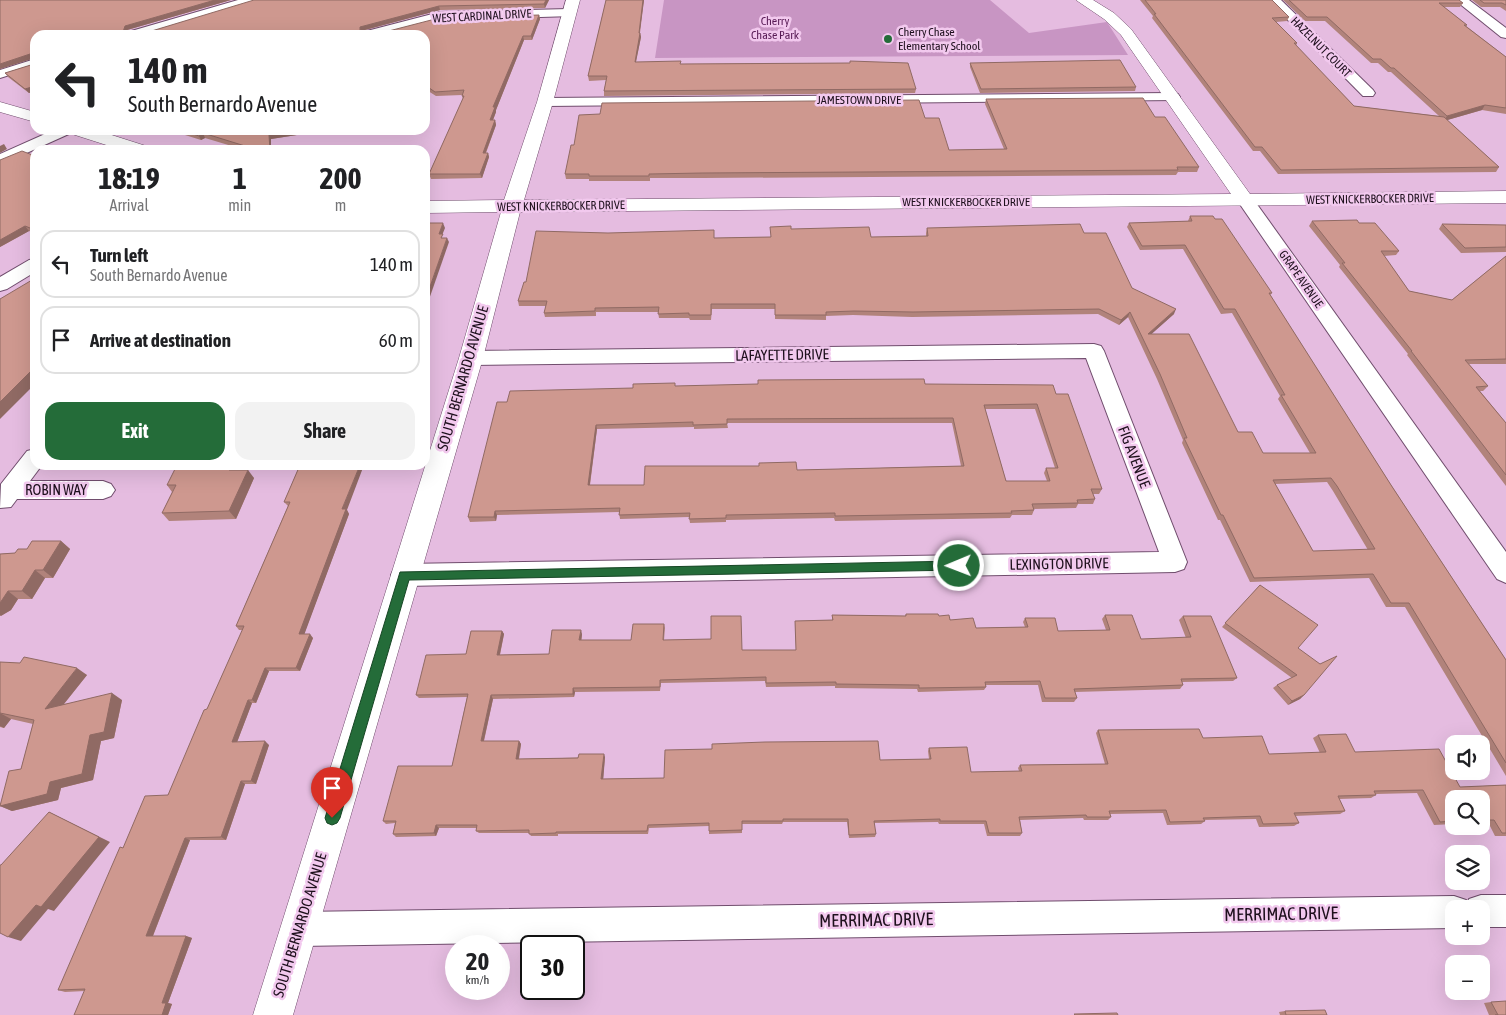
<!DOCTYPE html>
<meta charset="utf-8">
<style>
body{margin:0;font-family:"Asap Condensed",sans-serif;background:#f2f2f2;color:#202124;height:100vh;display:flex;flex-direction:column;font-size:19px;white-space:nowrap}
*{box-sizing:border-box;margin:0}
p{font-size:16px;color:#757577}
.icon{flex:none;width:28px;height:28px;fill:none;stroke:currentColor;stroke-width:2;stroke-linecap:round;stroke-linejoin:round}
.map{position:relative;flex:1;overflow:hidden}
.drawer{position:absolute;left:30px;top:145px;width:400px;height:325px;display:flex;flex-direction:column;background:#fff;border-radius:15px;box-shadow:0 5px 20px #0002}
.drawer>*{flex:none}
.top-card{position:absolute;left:30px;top:30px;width:400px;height:105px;border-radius:15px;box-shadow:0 5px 20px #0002;background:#fff;color:#202124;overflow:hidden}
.fabs{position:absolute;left:1445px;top:735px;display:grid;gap:10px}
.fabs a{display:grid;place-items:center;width:45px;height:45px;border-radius:10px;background:#fff;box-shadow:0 5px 20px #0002;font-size:25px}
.speed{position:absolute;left:445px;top:935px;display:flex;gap:10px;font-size:25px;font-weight:700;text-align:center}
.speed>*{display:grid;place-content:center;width:65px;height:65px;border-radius:50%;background:#fff;box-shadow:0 5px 20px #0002;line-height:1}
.speed small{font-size:12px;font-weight:400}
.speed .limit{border:2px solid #111;border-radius:8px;background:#fff;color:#111}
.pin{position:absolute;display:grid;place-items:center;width:42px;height:42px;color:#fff;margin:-51px -21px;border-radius:50% 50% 50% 0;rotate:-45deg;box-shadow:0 0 5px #0007}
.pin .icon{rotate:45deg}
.me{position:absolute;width:55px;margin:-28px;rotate:269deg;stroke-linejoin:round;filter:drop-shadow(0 0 4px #0008)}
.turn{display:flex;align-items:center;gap:18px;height:105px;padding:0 15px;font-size:22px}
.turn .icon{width:65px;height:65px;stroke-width:2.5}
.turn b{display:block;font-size:35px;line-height:42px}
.eta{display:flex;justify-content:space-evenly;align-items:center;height:85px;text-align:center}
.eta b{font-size:30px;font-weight:700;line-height:35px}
.primary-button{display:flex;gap:10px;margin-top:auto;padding:10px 15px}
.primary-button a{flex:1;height:58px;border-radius:15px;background:#246c39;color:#fff;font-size:20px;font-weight:700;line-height:58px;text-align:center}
.primary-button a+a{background:#f2f2f2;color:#202124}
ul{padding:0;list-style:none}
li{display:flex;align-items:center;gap:15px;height:68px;margin:0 10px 8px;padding:0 5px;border:2px solid #e0e0e0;border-radius:15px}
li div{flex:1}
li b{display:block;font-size:19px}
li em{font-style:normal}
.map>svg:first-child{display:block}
.green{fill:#c895c3}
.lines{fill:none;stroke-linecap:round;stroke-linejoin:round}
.minor-casing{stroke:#704d6d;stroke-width:2}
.tertiary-casing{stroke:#704d6d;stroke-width:1}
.minor{fill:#fff;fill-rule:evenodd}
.tertiary{fill:#fff;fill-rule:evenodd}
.wall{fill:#b1837b;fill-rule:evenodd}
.shaded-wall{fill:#906a64}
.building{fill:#ce988f;stroke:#906a64;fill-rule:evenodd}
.route{fill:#246c39;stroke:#174625}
.poi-dot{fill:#246c39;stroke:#f2c9ee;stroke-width:2}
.labels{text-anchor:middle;stroke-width:5;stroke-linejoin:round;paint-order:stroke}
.far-street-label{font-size:12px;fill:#1e101d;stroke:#f2c9ee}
.far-park-label{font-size:12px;fill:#571a54;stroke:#f2c9ee}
.far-poi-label{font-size:12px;fill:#1e101d;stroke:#f2c9ee;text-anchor:start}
.street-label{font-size:15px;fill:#1e101d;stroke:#f2c9ee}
.near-street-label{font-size:18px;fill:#1e101d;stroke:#f2c9ee}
</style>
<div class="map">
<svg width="1506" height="1015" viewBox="0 0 1506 1015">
<rect width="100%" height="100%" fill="#e5bce0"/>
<path class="green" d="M664 0H990L1029 33 1107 22 1128 55 655 58Z"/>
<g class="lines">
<g class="minor-casing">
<g id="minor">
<path d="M238 0H257L255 3 147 35H127L128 32Z"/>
<path d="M1268 0H1281L1373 90 1375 93 1373 96H1363Z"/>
<path d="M1455 0H1469L1506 28V38L1501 37Z"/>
<path d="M569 9 575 13 573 16 440 20 382 35H362L363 32 440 12Z"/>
<path d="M35 59V67L0 78V70Z"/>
<path d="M1173 93 1178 94 1180 97 1178 100 545 106 540 105 538 102 540 99 545 98Z"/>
<path d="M54 130H74L71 133 0 165V154Z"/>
<path d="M1245 195 1251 196 1506 552V583L1497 579 1237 200 1239 196Z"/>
<path d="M35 259V272L7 289 0 291V277L29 260Z"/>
<path d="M1094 344 1101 346 1104 351 1187 562 1184 569 1175 572 404 586 395 583 391 575 395 567 404 564 1159 552 1086 358 471 365 464 363 461 358 464 353 471 351Z"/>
<path d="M35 449V465H42L30 481H103L111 484 115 490 111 496 103 499H17L11 507 0 508 1 484 27 451Z"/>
<path d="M1481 895H1506V927H1481V909H1454V928L299 946 287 941 282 929 287 917 299 912 1454 896 1466 900 1467 904 1469 899Z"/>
</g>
</g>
<g class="tertiary-casing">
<g id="tertiary">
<path d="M566 0H580L553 102 524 200 1231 194 1121 35 1104 19 1076 0H1093L1114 13 1131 29 1250 194 1506 191V203L520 212 483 358 293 1015H253L459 358 501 212 425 213V201L504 200 537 102Z"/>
<path d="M0 102 35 112V122L0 112Z"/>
<path d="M69 130H96L146 146 149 150H122L72 134Z"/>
</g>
</g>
<use href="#minor" class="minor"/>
<use href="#tertiary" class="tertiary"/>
</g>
<g class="wall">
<path d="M0 0H231L127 30V32L145 33 254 1 549 0 545 8 440 10 361 31V33H381L539 15 540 19 532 40H524L496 110V112L493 120H495L496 125 486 153H488L489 157 482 178 431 179 429 174 463 99 462 96V95L436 96 425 89V35H35V91L29 93 8 77 5 73 34 64 33 58 0 69Z"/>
<path d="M606 0H644L640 33 641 37 636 62 681 64 850 63V61L916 89 915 93 604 96V91L606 80 589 81 588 76Z"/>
<path d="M1140 0H1272L1289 17 1287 21 1276 22 1297 43 1296 46 1354 106 1439 116 1391 72H1388L1378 63H1371L1325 21H1305L1283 0H1459L1463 3 1460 7H1444L1467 25 1466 26 1506 57V114L1482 110 1447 120 1499 167 1496 172 1278 174 1260 151H1253L1152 18 1153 16Z"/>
<path d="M1472 0H1506V11L1500 7H1481Z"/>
<path d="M970 63 1136 87 1135 91 980 93 970 67Z"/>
<path d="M986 99 1155 117 1199 167 1197 172H1178L1176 175 703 178H650V181H589V179H566L565 174 925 118 949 150 1004 149 985 104Z"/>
<path d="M157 130H329L271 139V150H245L205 138 201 140 169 130 160 133Z"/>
<path d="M0 160 34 233 29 231 0 247Z"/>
<path d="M425 165 428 180H425Z"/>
<path d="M1190 216 1272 293 1270 295 1391 485 1506 660V776L1405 607H1386L1369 578 1250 582 1220 520H1218L1182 443 1183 440 1157 379 1128 317 1119 325 1098 314 912 317 853 315 826 316V320L775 319V309H712L711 320H690L689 318H659L658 312H596V316L545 317 544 313 546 306H519L518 301 526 282 714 238 770 237 791 229 871 237 926 236V233L927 228 1084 233 1132 288 1174 314 1151 334 1238 432 1263 453H1310L1278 399 1280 396 1232 313 1221 314 1183 249 1140 250 1127 227 1129 223 1188 221ZM1327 482 1333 491 1368 550 1313 551 1275 484Z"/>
<path d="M1312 221 1359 223 1399 251 1396 255 1384 256 1409 291 1452 300 1506 256V364H1469L1488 386 1483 391H1480L1506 423V486L1407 355 1408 354 1339 267 1340 265 1309 226Z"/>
<path d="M1442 224 1506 225V252L1461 253 1439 229Z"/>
<path d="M925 384 1056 394 1102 489 1099 494H1093L1095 499 1093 504H1078L1076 508 1033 509 1034 510 1032 515H1012L1010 518 835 521 834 518 726 520V522L690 523 689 517 620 519 619 512 497 515 496 521 470 522 468 517 507 402 633 388 676 386ZM985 409H1035L1055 468H1046L1044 473 1047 481H1006ZM727 423H952L961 466 797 470 644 485H590L597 429 694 427V429L728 428Z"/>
<path d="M300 465 347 510 349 514 304 634 313 638 300 671H269L256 703H252L237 742 269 745 256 784H245L226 840H190L153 936H186L192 938 168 1003 172 1004 168 1015H74L85 991 65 992 58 990 123 848 168 795 243 630H239L236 626 288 506 284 502Z"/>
<path d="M241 467 240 470 254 478 236 519 169 521 162 513 172 492 167 485Z"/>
<path d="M61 541 70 549 53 578H45L32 599H18L11 610 0 616V554L15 553 27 549Z"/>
<path d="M1260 585 1298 648 1304 695 1300 699 1288 705 1273 688 1277 685 1292 678 1222 627Z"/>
<path d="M906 614 939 616 976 628 1025 627 1023 622 1025 618 1058 631 1106 630 1102 619 1105 615 1141 639 1186 638 1179 620 1183 616 1237 678 1233 681 1182 682 1183 685 1180 689 1075 692 1077 698 1074 702H1042L1038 685H986V687L984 690 918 692 917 689 835 688V686L766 687 765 681 661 683 660 691 575 692 574 697 493 699 484 741H519L521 744 519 759 605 757 603 779 664 778 880 760 929 759 928 751 929 748 971 772 1019 771 1018 768 1020 765 1105 764 1096 733 1098 730 1203 738 1269 754 1320 753 1313 738 1318 735 1355 752 1460 787 1506 785V836H1495L1488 822 1481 823V799H1454V824L1434 825 1417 793 1376 794V795L1371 798 1339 799 1345 811 1340 814 1295 816 1299 823 1294 826 1259 827 1256 819 1204 820 1205 821 1201 824 1167 825 1163 813 1110 814 1111 817 1108 820H1084L1083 818 1020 820 1022 833 1020 836H987L984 824H939L938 822 874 823 876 834 875 837 849 838 847 822H783L782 824H742V833L709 834V826L649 828 648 834H558V836H531L529 833H479L476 831 477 828H439L436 836 396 837 393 834 395 823 386 824 383 821 452 766 467 697 419 698 416 695 466 654 502 631 504 634 500 655 549 654 582 634 581 640H631L664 624 665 628 664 640 742 650H796L795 621 832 620V615L905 616Z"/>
<path d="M0 662 87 675 64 704 122 700 114 738 101 741 93 780 61 788 58 800 12 811 0 806V804L21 769 33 724 11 719 4 728 0 727Z"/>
<path d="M1491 1002 1506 1015H1489L1484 1003Z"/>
<path d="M1285 1011 1327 1015H1280L1279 1012Z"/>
</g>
<g class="shaded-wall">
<path d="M215 0H231L127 30 126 35 123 32 125 26Z"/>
<path d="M546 0H549L545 8 544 4Z"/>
<path d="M643 0H644L639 37V33Z"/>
<path d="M439 6 440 10 361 31V35L360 27Z"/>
<path d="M539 15 540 19 532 40 531 36Z"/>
<path d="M640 33 641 37 635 66V62Z"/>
<path d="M523 36 524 40 496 110V112L491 125 490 120 493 107Z"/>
<path d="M33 53 35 58 0 69V64Z"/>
<path d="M35 86V91L29 93 25 89Z"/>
<path d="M1485 105 1482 110 1444 121 1447 116Z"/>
<path d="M495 120 496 125 484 157 483 153Z"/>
<path d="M158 130H169L160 133Z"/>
<path d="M298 130H329L271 139V150H270L269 135Z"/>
<path d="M203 133 205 138 201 140 199 136Z"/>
<path d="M4 144 7 149 0 153V146Z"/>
<path d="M488 153 489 157 482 178 480 174Z"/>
<path d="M443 223 445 228 441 238 439 234Z"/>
<path d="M35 225V232L34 233 30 228Z"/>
<path d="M25 226 29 231 0 247V240Z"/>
<path d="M447 238 449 242 425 311V301Z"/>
<path d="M1176 309 1174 314 1146 339 1148 334Z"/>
<path d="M1130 312 1128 317 1119 325 1121 320Z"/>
<path d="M35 369V384L0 419V402L31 371Z"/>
<path d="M596 425 597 429 589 490 588 485Z"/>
<path d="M232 465H240L241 467 236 479 229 470Z"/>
<path d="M360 465H364L347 510 349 514 303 638 299 634 342 509Z"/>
<path d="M248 470 254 478 236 519 229 511Z"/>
<path d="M495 511 497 515 496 521 494 517Z"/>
<path d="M61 541 70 549 53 578 43 570Z"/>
<path d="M35 570 45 578 32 599 22 591Z"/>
<path d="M8 591 18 599 11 610 1 616 0 615V603Z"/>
<path d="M581 630 582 634 581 644 579 640Z"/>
<path d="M502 631 504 634 499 658 497 655Z"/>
<path d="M310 634 313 638 300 671 296 668Z"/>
<path d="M77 668 87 675 55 715 45 709Z"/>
<path d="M265 668 269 671 256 703 252 700Z"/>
<path d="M573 688 575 692 574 697 573 694Z"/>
<path d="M112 693 122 700 114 738 101 741 93 780 61 788 58 800 12 811 0 806 50 782 90 735Z"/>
<path d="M491 695 493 699 483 744 481 741Z"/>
<path d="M1304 695 1300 699 1288 705 1292 701Z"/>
<path d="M248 700 252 703 236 745 232 742Z"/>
<path d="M0 713 11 719 4 728 0 726Z"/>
<path d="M265 741 269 745 256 784 251 781Z"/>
<path d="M519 741 521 744 518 762 516 759Z"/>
<path d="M604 754 605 757 603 782 601 779Z"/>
<path d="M241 781 245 784 226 840 221 837Z"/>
<path d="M49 812 110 842 54 911 48 909 21 941 8 937Z"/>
<path d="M436 825 439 828 436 836 434 833Z"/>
<path d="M185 838 190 840 152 938 146 936Z"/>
<path d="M186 936 192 938 168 1003 172 1004 168 1015H162V1003Z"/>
</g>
<g class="building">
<path d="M0 0H215L125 26 123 32 145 33 254 0H546L544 4 439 6 360 27V33H381L439 18 539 15 531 36H523L493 107H495L490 120H495L483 153H488L480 174H429L464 96H462L464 90 435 92 425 85V35H35V86L25 89 5 73 34 64 33 53 0 64Z"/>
<path d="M606 0H643L639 33H640L635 62 681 61 680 64 850 63V61L908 63 916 89 604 91 607 76H588Z"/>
<path d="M1145 0H1272L1289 17 1272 18 1297 43H1294L1354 106 1444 117 1499 167 1281 170 1262 147H1255L1154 14H1156Z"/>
<path d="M1289 0H1459L1463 3H1439L1467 25H1464L1506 57V108L1485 105 1447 116 1394 68H1391L1381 59H1373L1327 17H1307Z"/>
<path d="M1480 0H1506V5L1502 3H1484Z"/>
<path d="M1120 60 1136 87 981 89 970 63Z"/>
<path d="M1143 98 1155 117H1165L1199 167H1177L1178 170 702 173 649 174V176H589V174H565L571 145H574L579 115 600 114 602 103 919 100 925 118H939L949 150 1007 149 986 99Z"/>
<path d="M181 130H298L269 135 270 150H258L203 133 199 136Z"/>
<path d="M65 146 76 150H56Z"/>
<path d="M277 149 323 150H277Z"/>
<path d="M22 151 35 156V225L30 228 25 226 0 240V160Z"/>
<path d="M1190 216H1213L1215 219H1222L1272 293H1269L1391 485 1506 660V763L1409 603H1391L1373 574 1254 578 1223 515H1221L1184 438H1187L1160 374 1130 312 1121 320 1099 309 913 312 854 311 826 312V315H775V304H711V315H689V313L658 314 659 307 595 308V311L544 313 547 301H518L524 282H526L536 231 608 233 714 230V238L771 237 770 227 791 226V229L869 227 871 237 928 236 927 228 1080 224 1084 233H1106L1132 288 1176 309 1148 334H1189L1238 432H1252L1263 453H1316L1281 395H1285L1235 309H1224L1185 245 1142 246 1129 223 1192 221ZM1331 478 1337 486 1375 549 1313 551 1273 480Z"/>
<path d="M1357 220 1359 223H1375L1399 251H1381L1409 291 1452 300 1506 256V359L1465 360 1488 386 1476 387 1506 423V475L1411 351H1412L1342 263H1345L1312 221Z"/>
<path d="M425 223H443L439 234H443L441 238H447L425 301Z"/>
<path d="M1442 224 1506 225V247L1465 248Z"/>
<path d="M32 280 35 281V369L31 371 0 402V299Z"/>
<path d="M924 379 925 384 1053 385 1056 394H1068L1102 489H1091L1095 499 1077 500 1078 503 1032 504 1034 510 1011 511 1012 513 835 516V513L726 515V518L689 519 690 513 619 515 620 508 495 511 494 517H468L497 402H507L510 391 633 388V384L675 383V386L758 384V380ZM1037 404 1058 468H1046L1050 481H1006L984 405ZM953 418 964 466 797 470 796 462 759 463V466H645L644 485H588L596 425 693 422V425L727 424V419Z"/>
<path d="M177 465H232L229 470H248L229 511 162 513 176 485H167Z"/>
<path d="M300 465H360L342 509H346L299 634H310L296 668H265L252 700H248L232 742 265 741 251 781H241L221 837 185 838 146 936H186L162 1003H166L162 1015H74L85 989 58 990 120 847 123 848 145 796 168 795 204 710 207 709 244 626H236L290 502H284Z"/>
<path d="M32 541H61L43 570H35L22 591H8L0 603V554L15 553 18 549H27Z"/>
<path d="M1260 585 1318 625 1298 648 1320 664 1337 656 1304 695 1292 701 1277 685 1297 675 1225 623Z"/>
<path d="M906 614H938L939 616 949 615 950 620 973 618 976 628 1028 627 1025 618H1055L1058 631 1110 630 1105 615H1132L1141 639 1191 637 1183 616H1211L1237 678 1181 679 1183 685 1074 689 1077 698H1045L1040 681 985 682 986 687 919 688V685L836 684V682L766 683V677L660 680V687L573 688V694L491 695 481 741H519L516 759 578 758 579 754H604L601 779 664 778 665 750 712 749V744L765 742 878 741 880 760 931 759 929 748 967 747 971 772 1022 771 1020 765 1108 764 1098 730 1199 729 1203 738 1262 736 1269 754 1326 752 1318 735 1346 734 1355 752 1439 749 1460 787 1506 785V833H1502L1494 820H1481V799H1454V821L1440 822 1423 790 1374 791 1376 795 1338 796 1345 811 1294 813 1299 823 1263 824 1260 816 1203 818 1205 821 1170 822 1166 810 1109 811 1111 817H1087L1086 815 1019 817 1022 833H989L986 821H940V819L874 821 876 834 849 835 848 819H783V821H742V830L709 831V823L648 825 647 831 556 832V833L529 834V830L476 831 477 825H436L434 833 393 834 396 821H383L398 766H452L468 694 416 695 426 655 466 654 471 631H502L497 655 549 654 552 630H581L579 640H631L633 624H664L663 640 711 639V616H741L742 650H796L795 621 833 620 832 615 906 616Z"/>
<path d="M24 657 77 668 45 709 112 693 104 732 90 735 82 774 50 782 47 794 0 806 9 771 21 769 34 720 0 713V662L20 663Z"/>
<path d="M49 812 99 837 41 907 36 905 8 937 0 933V865H1Z"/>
<path d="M1506 1001V1015H1495H1498L1491 1002Z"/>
<path d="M1325 1010 1327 1015H1286L1285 1011Z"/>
<path d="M1117 1013 1118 1015H1075L1074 1014Z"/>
</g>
<path class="route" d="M959 561 964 562 965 566 964 569 959 570 409 580 340 818 337 823 332 825 327 823 325 818 400 572Z"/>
<circle class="poi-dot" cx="888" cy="39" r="5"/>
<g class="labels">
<g class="far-street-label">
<text transform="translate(482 16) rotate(-3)" y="4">WEST CARDINAL DRIVE</text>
<text transform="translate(1321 47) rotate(45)" y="4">HAZELNUT COURT</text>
<text x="859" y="104">JAMESTOWN DRIVE</text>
<text transform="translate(1370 199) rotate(-1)" y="4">WEST KNICKERBOCKER DRIVE</text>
<text x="966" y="206">WEST KNICKERBOCKER DRIVE</text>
<text transform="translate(561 206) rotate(-1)" y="4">WEST KNICKERBOCKER DRIVE</text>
<text transform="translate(1301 279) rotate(55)" y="4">GRAPE AVENUE</text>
</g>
<g class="far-park-label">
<text x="775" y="25">Cherry<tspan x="775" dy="14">Chase Park</tspan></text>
</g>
<g class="far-poi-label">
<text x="898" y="36">Cherry Chase<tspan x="898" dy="14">Elementary School</tspan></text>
</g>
<g class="street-label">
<text transform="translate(782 355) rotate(-1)" y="5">LAFAYETTE DRIVE</text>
<text transform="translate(463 378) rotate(-74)" y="5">SOUTH BERNARDO AVENUE</text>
<text transform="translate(1134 457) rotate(69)" y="5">FIG AVENUE</text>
<text x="56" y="495">ROBIN WAY</text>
<text transform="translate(1059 564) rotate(-1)" y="5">LEXINGTON DRIVE</text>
<text transform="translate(300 925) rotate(-73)" y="5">SOUTH BERNARDO AVENUE</text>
</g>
<g class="near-street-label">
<text transform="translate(1281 914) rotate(-1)" y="6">MERRIMAC DRIVE</text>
<text transform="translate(876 920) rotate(-1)" y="6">MERRIMAC DRIVE</text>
</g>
</g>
</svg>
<div class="fabs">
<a><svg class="icon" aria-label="sound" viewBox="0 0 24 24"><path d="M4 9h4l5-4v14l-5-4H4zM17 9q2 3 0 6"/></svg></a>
<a><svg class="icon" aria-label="search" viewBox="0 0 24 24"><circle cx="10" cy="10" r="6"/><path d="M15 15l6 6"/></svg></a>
<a><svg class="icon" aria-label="layers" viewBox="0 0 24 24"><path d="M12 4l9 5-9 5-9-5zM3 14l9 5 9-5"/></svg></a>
<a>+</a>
<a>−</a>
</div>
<div class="speed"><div>20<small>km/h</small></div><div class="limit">30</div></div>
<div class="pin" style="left:332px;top:818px;background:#d93025"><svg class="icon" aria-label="arrive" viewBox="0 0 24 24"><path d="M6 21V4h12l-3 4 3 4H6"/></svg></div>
<svg class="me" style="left:959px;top:566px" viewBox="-20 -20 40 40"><circle r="17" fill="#246c39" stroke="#fff" stroke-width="3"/><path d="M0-11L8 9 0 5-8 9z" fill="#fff"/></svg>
<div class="top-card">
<div class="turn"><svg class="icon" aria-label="left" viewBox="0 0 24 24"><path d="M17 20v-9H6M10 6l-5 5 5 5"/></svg><div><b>140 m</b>South Bernardo Avenue</div></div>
</div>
<section class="drawer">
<div class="eta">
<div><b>18:19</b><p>Arrival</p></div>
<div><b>1</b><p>min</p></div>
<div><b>200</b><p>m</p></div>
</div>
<ul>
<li><svg class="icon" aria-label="left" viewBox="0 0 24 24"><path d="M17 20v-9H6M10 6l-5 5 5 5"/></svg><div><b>Turn left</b><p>South Bernardo Avenue</p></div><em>140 m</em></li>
<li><svg class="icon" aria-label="arrive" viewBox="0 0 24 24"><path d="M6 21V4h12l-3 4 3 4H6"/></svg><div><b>Arrive at destination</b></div><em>60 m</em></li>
</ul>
<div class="primary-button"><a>Exit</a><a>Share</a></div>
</section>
</div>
